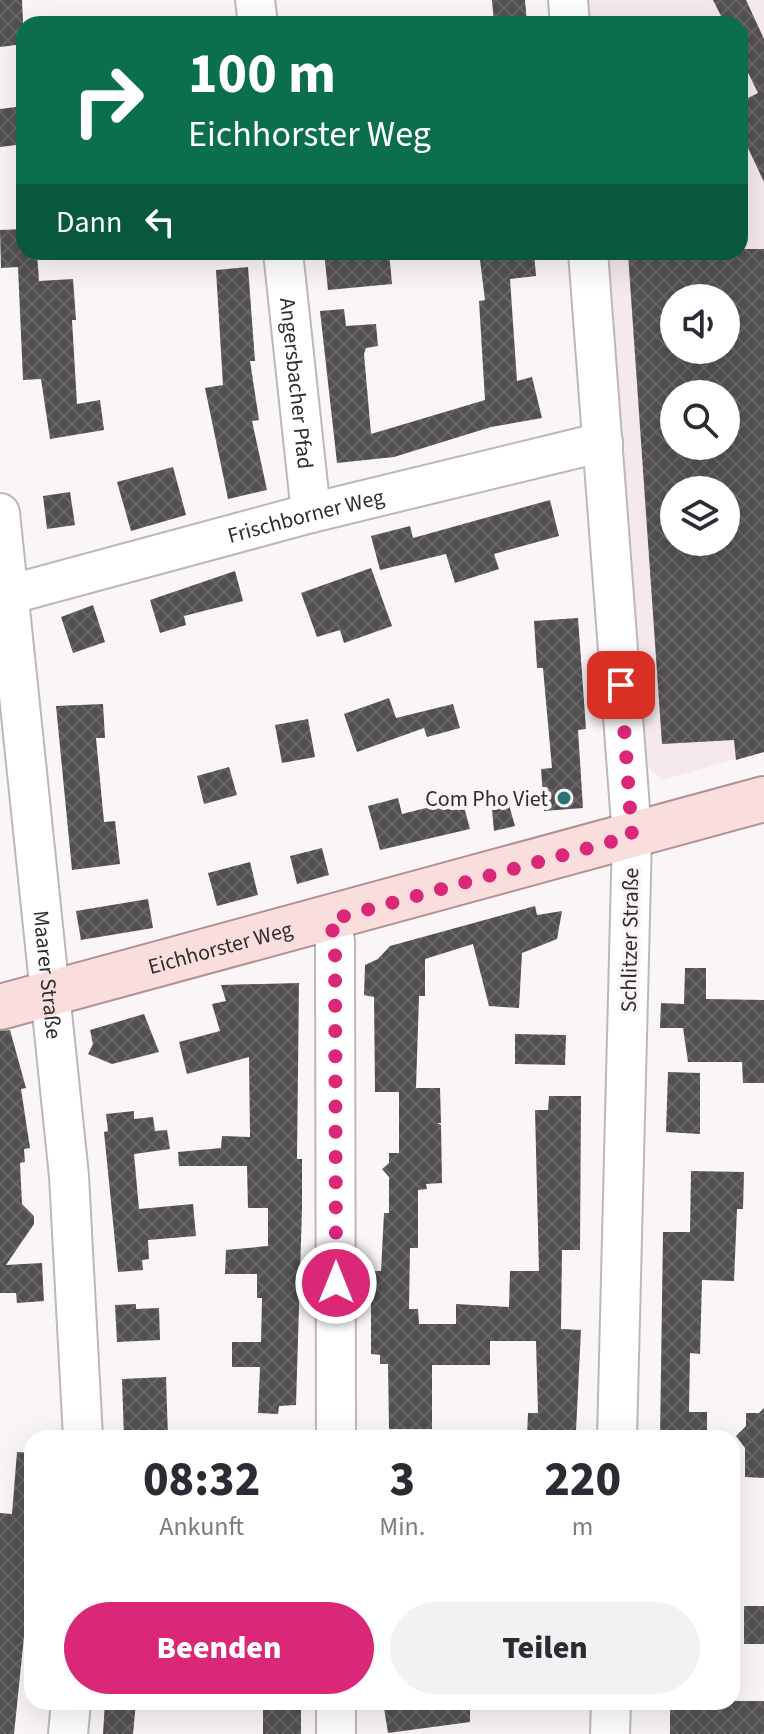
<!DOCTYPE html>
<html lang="de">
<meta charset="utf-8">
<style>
body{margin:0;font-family:"Source Sans 3",sans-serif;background:#f2f2f3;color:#2b2b33;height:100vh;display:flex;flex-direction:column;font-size:30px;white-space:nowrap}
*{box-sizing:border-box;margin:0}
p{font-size:26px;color:#7c7c81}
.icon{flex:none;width:44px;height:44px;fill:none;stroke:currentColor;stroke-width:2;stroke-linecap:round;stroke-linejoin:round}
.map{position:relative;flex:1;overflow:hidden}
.side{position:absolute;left:24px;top:1430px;width:716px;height:280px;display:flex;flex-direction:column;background:#fff;border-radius:24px;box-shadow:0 8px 32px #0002}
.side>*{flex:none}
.top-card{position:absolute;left:16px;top:16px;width:732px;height:244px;border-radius:24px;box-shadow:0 8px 32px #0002;background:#0b6e4f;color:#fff;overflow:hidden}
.controls{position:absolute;left:660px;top:284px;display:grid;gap:16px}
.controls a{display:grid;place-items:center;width:80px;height:80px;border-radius:50%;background:#fff;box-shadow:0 8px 32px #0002;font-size:40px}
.pin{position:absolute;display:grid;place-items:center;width:68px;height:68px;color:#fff;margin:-34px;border-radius:16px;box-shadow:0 4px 12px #0006}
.me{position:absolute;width:88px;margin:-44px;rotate:0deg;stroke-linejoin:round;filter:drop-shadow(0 0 6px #0008)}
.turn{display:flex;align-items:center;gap:28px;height:168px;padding:0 40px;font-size:36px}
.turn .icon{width:104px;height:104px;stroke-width:2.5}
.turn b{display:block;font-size:56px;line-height:68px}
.then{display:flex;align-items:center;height:76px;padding:0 40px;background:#0003;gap:16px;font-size:30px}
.eta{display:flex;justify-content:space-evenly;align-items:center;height:136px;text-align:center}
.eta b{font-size:48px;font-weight:800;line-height:56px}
.button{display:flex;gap:16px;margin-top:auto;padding:16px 40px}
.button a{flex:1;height:92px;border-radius:48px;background:#db2777;color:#fff;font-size:32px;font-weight:800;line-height:92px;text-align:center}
.button a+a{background:#f2f2f3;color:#2b2b33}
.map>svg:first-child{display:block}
.built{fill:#f5e9ee;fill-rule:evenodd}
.building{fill:url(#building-cross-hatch);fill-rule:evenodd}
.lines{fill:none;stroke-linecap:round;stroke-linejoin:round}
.minor-casing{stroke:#bcb8ba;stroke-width:42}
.major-casing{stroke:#b19191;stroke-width:48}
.minor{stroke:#fff;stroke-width:38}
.major{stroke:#fadddd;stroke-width:44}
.route{stroke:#db2777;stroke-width:14;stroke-dasharray:0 25.2}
.poi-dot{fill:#2a7475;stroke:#faf6f8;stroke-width:3}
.labels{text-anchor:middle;stroke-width:8;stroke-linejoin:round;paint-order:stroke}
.street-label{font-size:22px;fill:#2f2e2f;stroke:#faf6f8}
.poi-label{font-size:22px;fill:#2f2e2f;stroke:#faf6f8;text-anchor:end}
</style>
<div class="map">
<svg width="764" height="1734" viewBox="0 0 764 1734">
<defs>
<pattern id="building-cross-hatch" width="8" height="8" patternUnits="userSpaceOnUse" patternTransform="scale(2)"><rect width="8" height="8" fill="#525052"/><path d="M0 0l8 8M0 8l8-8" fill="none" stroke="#686668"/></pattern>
</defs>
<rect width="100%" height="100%" fill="#faf6f8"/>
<path class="built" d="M585 0H764V751L663 780 643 763 609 252H740V24H587ZM674 298H726V350H674ZM674 394H726V446H674ZM674 490H726V542H674Z"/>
<g class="building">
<path d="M0 0H22L24 44 0 47Z"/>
<path d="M492 0H525L527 24H494Z"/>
<path d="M713 0H746L764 39V182L740 131V102L758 93 740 56V24H725Z"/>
<path d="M24 106V144L0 147V109Z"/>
<path d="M24 229V252H37L39 281 73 279 76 320H72L77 404 100 400 104 430 50 439 41 379 23 380 18 267 1 268 0 230Z"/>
<path d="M740 249H764V752L736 760 734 740 662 744 628 254ZM674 298H726V350H674ZM674 394H726V446H674ZM674 490H726V542H674Z"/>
<path d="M324 252H389L392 284 328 290Z"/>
<path d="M479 252H534L536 276 510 279 517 381 532 377 542 418 491 427 394 457 337 463 320 311 344 309 346 326 376 324 378 346 366 348 364 354 371 434 485 400 479 301 485 300Z"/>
<path d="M248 267 255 361H250L259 420 252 421 267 490 228 499 205 388 223 385 216 270Z"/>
<path d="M173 467 186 515 131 531 117 482Z"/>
<path d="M70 492 75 525 47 529 43 496Z"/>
<path d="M550 500 559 536 494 554 499 569 455 583 446 554 380 570 371 536 410 526 413 538Z"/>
<path d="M371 568 392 626 344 643 340 630 317 637 301 593Z"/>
<path d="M235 571 243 601 184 616 186 625 160 633 150 600Z"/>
<path d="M93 605 105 642 73 653 61 617Z"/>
<path d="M578 618 586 729 578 730 583 808 544 811 541 769 552 768 543 668H537L534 621Z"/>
<path d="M389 698 396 718 453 704 460 728 427 737 424 728 357 752 344 714Z"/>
<path d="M103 704 105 738H96L104 822 115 821 120 864 72 870 56 706Z"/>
<path d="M308 719 315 757 282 763 275 725Z"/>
<path d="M229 767 237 795 204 804 197 776Z"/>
<path d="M398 798 402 814 462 799 470 829 380 850 368 806Z"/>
<path d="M509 805 515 826 494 831 492 810Z"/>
<path d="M322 848 329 875 297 884 290 856Z"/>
<path d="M250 862 258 895 217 906 208 873Z"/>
<path d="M148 899 153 928 81 940 76 911Z"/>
<path d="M535 906 537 915 562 911 557 939 522 953 519 1008 489 1006 473 944 425 959V996H419L416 1088H440L441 1123H437L441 1125 442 1183 426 1184 427 1189 418 1190V1248H410L409 1309H418L419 1324H456V1304L509 1307 510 1271H539L535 1110H548L549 1096H581L580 1250H562L561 1329 581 1330 576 1431H546V1438H527L528 1413H538L536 1341H490V1365H432V1429H389L388 1364H380V1355L371 1354V1271H381L384 1213H389V1177L382 1169 389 1163V1153H399V1092H375L374 997 364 995 365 965 378 959 390 946Z"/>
<path d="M685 968H706V999L764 1000V1083H743L742 1062H688L683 1028H660L661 1003 684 1004Z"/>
<path d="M299 983 297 1159H302V1208L296 1405 279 1406 278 1414 258 1413 260 1367H232V1342H261L262 1298H257V1274H225L226 1250 268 1246V1208H248L247 1166H179L178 1152 221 1148 222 1136 250 1137 249 1057 187 1074 179 1042 220 1031 212 1004 226 1001 221 985Z"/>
<path d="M144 1014 159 1052 112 1064 88 1054 93 1044 90 1030Z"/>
<path d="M10 1030 26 1088 21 1089 30 1148 24 1149 25 1162 20 1163 22 1204 34 1216V1224L6 1265 42 1263 44 1301 17 1303 16 1293H0V1031Z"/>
<path d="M515 1034 566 1035 565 1065 515 1064Z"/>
<path d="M668 1072 700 1073V1134L666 1132Z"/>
<path d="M134 1111V1119L153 1117 155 1131 167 1130 170 1149 134 1154 139 1209 193 1204 196 1236 148 1240 149 1259 142 1260 143 1270 118 1272 104 1132 108 1131 106 1114Z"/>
<path d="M691 1171 744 1172 743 1209H737L734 1281 702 1280 700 1354 690 1353 689 1412H707V1438H660L663 1232H690Z"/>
<path d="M136 1304V1309L159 1308 160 1340 117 1342 115 1305Z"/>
<path d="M166 1377 168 1438H124L122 1379Z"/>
<path d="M764 1408V1478L745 1477V1448L736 1436 746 1426V1413H759Z"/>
<path d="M17 1452 32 1453V1618L26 1617 14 1734H0V1513L12 1514Z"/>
<rect x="744" y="1606" width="20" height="38"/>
<path d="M733 1701H764V1734H670V1702Z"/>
<path d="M105 1702H136L133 1734H103Z"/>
<rect x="263" y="1702" width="38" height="32"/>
<path d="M383 1702H470V1722L388 1733Z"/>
</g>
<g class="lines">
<g class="minor-casing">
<g id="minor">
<path d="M255 0 258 24"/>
<path d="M568 0 570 24"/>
<path id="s1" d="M283 252 311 513"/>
<path d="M588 252 632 836 617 1438"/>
<path id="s2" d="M0 513 69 1176 83 1438"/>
<path id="s3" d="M8 595 311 513 603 442"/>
<path d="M330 920 335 941 336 1438"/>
<path d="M336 1702V1734"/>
<path d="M68 1734 71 1702"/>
<path d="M610 1734 611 1702"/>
</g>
</g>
<g class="major-casing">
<g id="major">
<path id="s4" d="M0 1007 764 799"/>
</g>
</g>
<use href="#minor" class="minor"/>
<use href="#major" class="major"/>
</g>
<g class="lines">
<path class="route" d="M336 1283 335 941 330 920 632 836 621 685"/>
</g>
<circle class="poi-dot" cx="564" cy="798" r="8"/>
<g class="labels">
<g class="street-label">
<text dy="8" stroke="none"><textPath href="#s1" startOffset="132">Angersbacher Pfad</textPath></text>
<text dy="8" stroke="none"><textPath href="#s3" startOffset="308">Frischborner Weg</textPath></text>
<text transform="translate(629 940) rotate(-89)" y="8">Schlitzer Straße</text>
<text dy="8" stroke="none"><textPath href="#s4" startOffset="228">Eichhorster Weg</textPath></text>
<text dy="8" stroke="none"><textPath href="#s2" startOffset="464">Maarer Straße</textPath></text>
</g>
<g class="poi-label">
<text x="548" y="806">Com Pho Viet</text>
</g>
</g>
</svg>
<div class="controls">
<a><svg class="icon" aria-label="sound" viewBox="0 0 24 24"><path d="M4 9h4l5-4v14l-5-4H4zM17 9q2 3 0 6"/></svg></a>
<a><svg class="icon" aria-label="search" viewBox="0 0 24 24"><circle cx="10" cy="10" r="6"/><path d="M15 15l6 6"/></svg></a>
<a><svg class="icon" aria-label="layers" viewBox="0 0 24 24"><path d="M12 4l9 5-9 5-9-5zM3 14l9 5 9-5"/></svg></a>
</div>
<div class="pin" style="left:621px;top:685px;background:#d93025"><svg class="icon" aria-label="arrive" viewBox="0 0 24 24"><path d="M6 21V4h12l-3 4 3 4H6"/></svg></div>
<svg class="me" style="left:336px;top:1283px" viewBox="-20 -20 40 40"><circle r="17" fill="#db2777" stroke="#fff" stroke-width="3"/><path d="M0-11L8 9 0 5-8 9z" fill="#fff"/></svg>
<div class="top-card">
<div class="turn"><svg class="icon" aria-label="right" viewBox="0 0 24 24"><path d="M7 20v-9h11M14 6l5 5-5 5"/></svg><div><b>100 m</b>Eichhorster Weg</div></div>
<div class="then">Dann<svg class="icon" aria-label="left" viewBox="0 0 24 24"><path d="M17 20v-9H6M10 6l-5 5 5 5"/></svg></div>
</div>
<section class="side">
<div class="eta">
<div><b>08:32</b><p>Ankunft</p></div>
<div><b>3</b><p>Min.</p></div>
<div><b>220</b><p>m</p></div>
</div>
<div class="button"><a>Beenden</a><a>Teilen</a></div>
</section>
</div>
